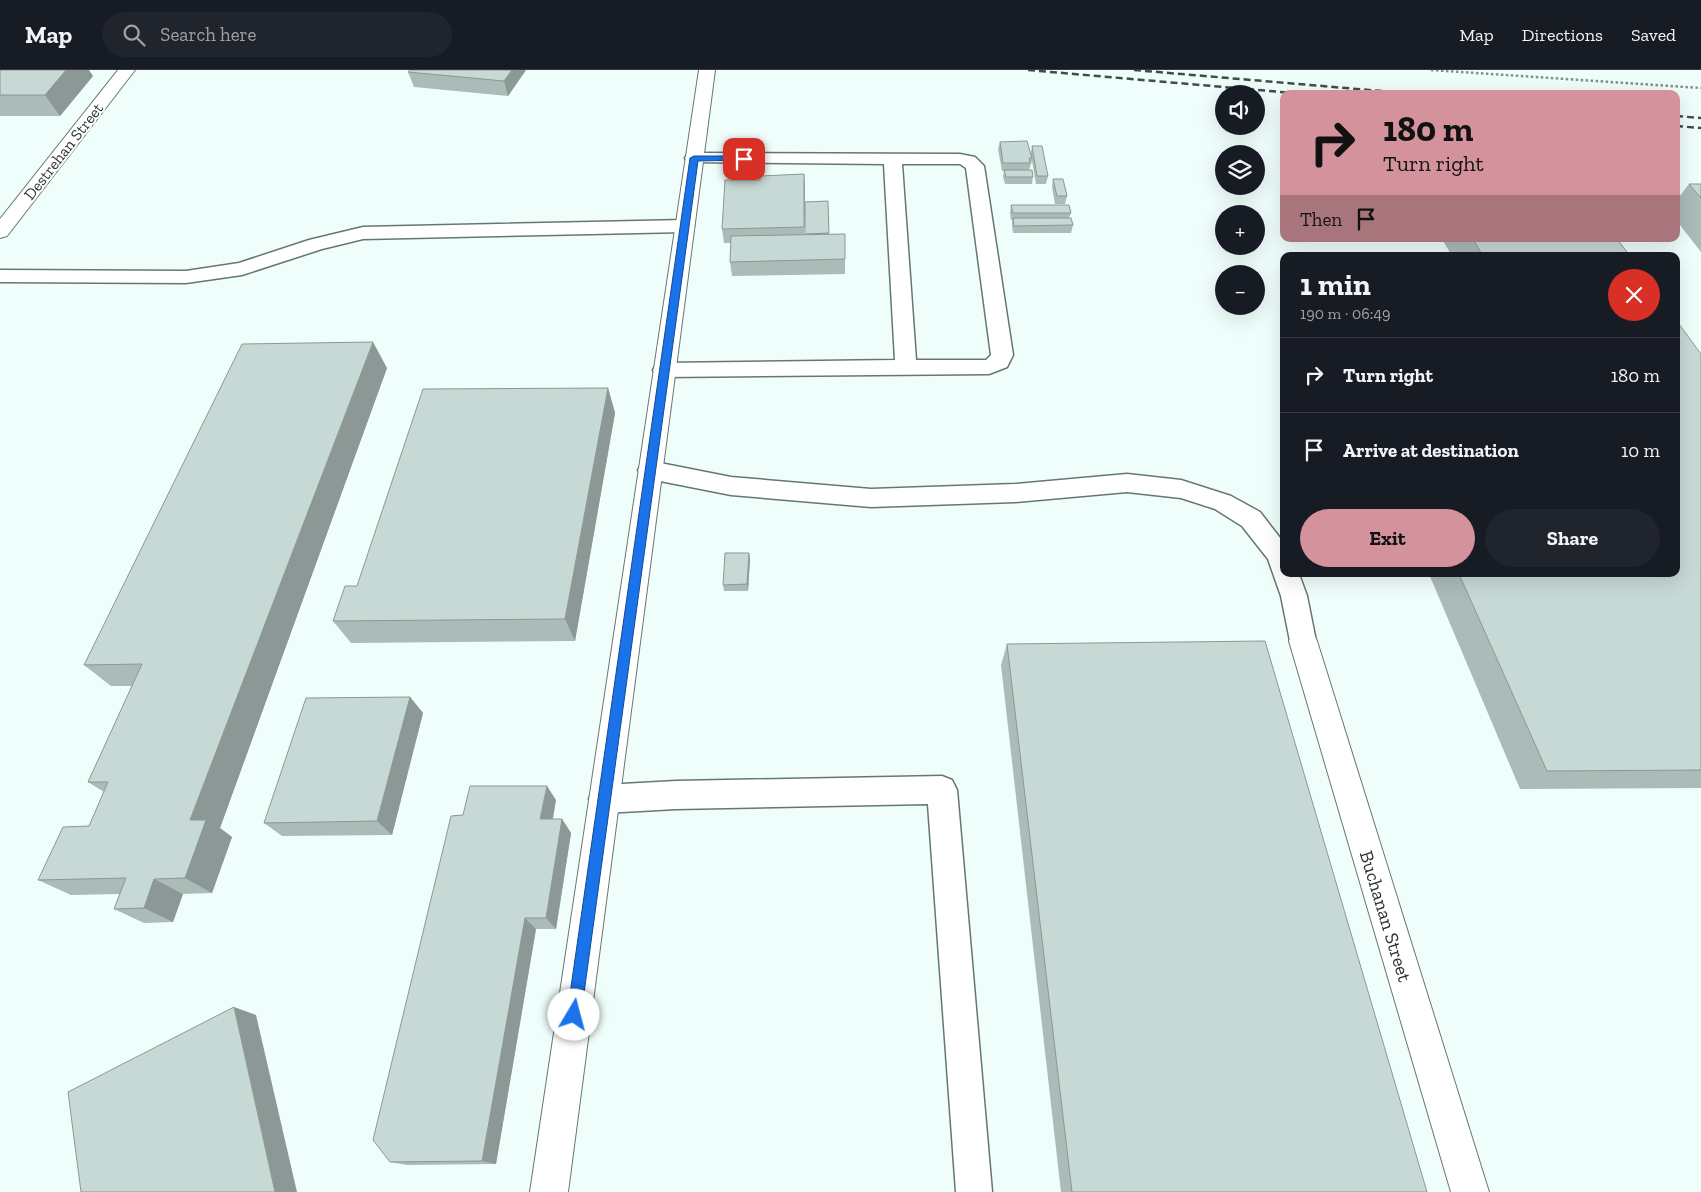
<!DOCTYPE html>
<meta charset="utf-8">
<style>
body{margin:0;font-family:"Zilla Slab",serif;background:#20242c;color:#f1f3f6;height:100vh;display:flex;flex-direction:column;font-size:19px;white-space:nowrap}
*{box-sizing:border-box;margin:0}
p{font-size:16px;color:#9ea1a6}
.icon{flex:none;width:28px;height:28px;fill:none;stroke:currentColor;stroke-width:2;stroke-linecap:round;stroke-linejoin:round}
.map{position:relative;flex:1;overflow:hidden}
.sheet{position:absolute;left:1280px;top:182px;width:400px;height:325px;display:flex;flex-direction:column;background:#171b24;border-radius:10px;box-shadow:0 5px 20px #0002}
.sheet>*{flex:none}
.banner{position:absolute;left:1280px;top:20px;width:400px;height:152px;border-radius:10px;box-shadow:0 5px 20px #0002;background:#d4939c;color:#111;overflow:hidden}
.tools{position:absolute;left:1215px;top:15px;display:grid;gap:10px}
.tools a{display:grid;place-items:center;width:50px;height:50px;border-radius:50%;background:#171b24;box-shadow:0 5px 20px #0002;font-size:25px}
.pin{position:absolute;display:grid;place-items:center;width:42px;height:42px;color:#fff;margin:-21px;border-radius:10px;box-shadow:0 2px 8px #0006}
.me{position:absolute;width:55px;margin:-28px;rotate:8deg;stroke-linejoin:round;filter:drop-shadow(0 0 4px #0008)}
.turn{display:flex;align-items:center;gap:18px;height:105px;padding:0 20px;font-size:22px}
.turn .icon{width:65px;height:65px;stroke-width:2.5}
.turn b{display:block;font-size:35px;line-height:42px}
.then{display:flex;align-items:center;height:48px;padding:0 20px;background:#0003;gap:10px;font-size:19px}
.round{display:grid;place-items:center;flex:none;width:52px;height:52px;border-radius:26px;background:#20242c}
.summary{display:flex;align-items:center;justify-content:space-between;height:85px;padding:0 20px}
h1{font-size:30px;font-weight:800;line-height:38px}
.button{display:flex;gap:10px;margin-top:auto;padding:10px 20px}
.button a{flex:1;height:58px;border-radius:30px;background:#d4939c;color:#111;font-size:20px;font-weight:800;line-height:58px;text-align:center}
.button a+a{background:#20242c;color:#f1f3f6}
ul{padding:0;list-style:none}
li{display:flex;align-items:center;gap:15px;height:75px;padding:0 20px;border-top:1px solid #363941}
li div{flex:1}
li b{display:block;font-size:19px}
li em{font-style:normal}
header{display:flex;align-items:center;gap:30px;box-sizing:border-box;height:70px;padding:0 25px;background:#171b24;border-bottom:1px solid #363941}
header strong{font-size:24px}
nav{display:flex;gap:28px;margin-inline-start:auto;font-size:18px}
.search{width:350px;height:45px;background:#20242c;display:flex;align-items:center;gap:12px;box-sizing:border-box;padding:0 18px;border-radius:28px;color:#9ea1a6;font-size:19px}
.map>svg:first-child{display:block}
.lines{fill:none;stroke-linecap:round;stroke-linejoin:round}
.lane-casing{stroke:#667773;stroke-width:3}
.street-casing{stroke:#667773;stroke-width:2}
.path{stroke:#848e8c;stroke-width:2.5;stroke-dasharray:2.5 2.5;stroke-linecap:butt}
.lane{fill:#fff;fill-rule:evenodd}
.street{fill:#fff;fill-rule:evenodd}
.rail{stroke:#434b4a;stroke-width:2.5;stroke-dasharray:7 4;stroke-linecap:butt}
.wall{fill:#abbbb7}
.shaded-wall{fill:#8b9895}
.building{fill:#c7d9d5;stroke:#8b9895}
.route{fill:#1a73e8;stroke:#114b97}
.labels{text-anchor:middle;stroke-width:4;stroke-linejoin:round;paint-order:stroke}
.far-street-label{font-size:16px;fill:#2a3130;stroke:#fff}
.street-label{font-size:19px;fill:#2a3130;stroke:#fff}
</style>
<header>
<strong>Map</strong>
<div class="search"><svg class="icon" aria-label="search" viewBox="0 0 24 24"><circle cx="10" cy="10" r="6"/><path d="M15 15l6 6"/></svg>Search here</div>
<nav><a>Map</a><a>Directions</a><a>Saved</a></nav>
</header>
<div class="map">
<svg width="1701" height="1122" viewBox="0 0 1701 1122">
<rect width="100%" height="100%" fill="#effefb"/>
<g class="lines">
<g class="lane-casing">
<g id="lane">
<path d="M694 83 960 84 975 87 984 96 1013 285 1007 297 989 304 664 307 656 305 653 300 656 295 664 293 895 290 884 94 688 92 685 88 688 84ZM902 94H960L966 98 991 285 986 290H916Z"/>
<path d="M685 150 692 152 694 156 692 160 685 162 363 169 322 179 242 205 186 213 0 212V200L186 201 239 193 309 170 363 157Z"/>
<path d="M650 391 731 407 871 419 1015 414 1127 404 1181 410 1231 426 1260 442 1284 473V504H1299L1307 526 1316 571 1312 579 1303 582 1294 579 1290 571 1281 526 1268 489 1242 456 1215 439 1181 428 1127 422 1015 432 871 437 731 425 650 409 642 406 638 400 642 394Z"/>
<path d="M942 706 952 710 957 720 992 1122H956L928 734 676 739 604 743 594 739 589 729 594 719 604 715 676 711Z"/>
</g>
</g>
<g class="street-casing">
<g id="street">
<path d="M118 0H135L7 166 0 168V149Z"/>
<path d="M699 0H715L568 1122H530Z"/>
<path d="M1303 559 1313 563 1317 571 1489 1122H1451L1289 571 1293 563Z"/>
</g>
</g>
<path class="path" d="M1431 0 1701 18"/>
<use href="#lane" class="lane"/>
<use href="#street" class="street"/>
<g class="rail">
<path d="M1028 0 1304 24"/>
<path d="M1134 0 1416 24"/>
<path d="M1676 46 1701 48"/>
<path d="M1676 56 1701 58"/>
</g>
</g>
<g class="wall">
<path d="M0 0 93 6 60 46H0Z"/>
<path d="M410 0H526L508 26 414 17 408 2Z"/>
<path d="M1000 72 1031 83 1032 76 1048 106 1046 114H1036L1032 91 1029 100 1033 107 1032 114H1005L1003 107 1004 101H1002L998 79Z"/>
<path d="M804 104 805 119 804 165H805V132L828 131 829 164 845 189V204L732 206 730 192 731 173H724L722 159 760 110Z"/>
<path d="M1053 109 1067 126 1065 134H1055L1052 117Z"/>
<path d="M1689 114H1701V182L1676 150V131Z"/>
<path d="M1011 135 1071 143 1069 148 1073 155 1071 163H1013L1012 156V150H1011L1010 143Z"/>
<path d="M1442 169H1617L1630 186H1452Z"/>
<path d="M1701 284V718L1520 719 1429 504H1676Z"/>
<path d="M387 298 220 758 232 767 212 823 183 824 173 852 144 853 114 839 120 824 71 825 38 810 89 756 104 722 88 712 132 616H111L84 595Z"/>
<path d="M608 318 615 343 575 571 351 573 333 551Z"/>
<path d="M749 483 750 489 748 521H724L723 515Z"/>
<path d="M1007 574 1427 1122H1061L1001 595Z"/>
<path d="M410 627 423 643 392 765 282 766 264 753Z"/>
<path d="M556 730 553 749H562L571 763 556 859H536L496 1094 407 1095 390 1092Z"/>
</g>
<g class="shaded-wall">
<path d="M66 0H89L93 6 60 46 45 25Z"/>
<path d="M512 0H526L508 26 504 11Z"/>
<path d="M804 104 805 119 804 171Z"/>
<path d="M373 272 387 298 220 758 232 767 212 823 185 808 190 750Z"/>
<path d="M608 318 615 343 575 571 565 549Z"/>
<path d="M749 483 750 489 748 521 747 514Z"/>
<path d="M410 627 423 643 392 765 377 751Z"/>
<path d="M547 716 556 730 550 763 540 749Z"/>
<path d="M562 749 571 763 556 859 546 848Z"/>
<path d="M154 809 183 824 173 852 144 838Z"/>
<path d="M525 848 536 859 496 1094 482 1091Z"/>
<path d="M234 937 256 945 297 1122H275Z"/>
</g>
<g class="building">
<path d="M0 0H66L45 25H0Z"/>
<path d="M410 0H512L504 11 408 2Z"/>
<path d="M1027 71 1032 88H1029L1030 93H1003L1000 72Z"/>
<path d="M1032 76H1042L1048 106H1037Z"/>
<path d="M1004 100H1032L1033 107H1006Z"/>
<path d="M804 104V157L722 159 725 110H760V106Z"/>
<path d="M1053 109H1063L1067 126H1057Z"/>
<path d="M1689 114H1701V128Z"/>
<path d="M828 131 829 163 805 164V132Z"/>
<path d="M1011 135H1069L1071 143H1013Z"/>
<path d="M1013 148H1071L1073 155 1014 156Z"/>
<path d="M845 164V189L730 192 731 166Z"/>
<path d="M1473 169H1617L1630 186H1483Z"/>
<path d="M1676 250 1701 284V700L1547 701 1459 504H1676Z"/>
<path d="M373 272 190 750H206L185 808 154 809 144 838 114 839 126 808 38 810 63 757 89 756 108 712H88L142 594 84 595 242 274Z"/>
<path d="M608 318 565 549 333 551 345 516H357L423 319Z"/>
<path d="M725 483H749L747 514 723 515Z"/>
<path d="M1265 571 1427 1122H1072L1007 574Z"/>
<path d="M410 627 377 751 264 753 306 628Z"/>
<path d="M470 716H547L540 749H562L546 848H525L482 1091 390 1092 373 1070 451 746 463 745Z"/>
<path d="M234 937 275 1122H81L68 1022Z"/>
</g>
<path class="route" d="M744 86 747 87V90L698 91 581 945 579 950 574 953 569 950 567 945 690 88 694 86Z"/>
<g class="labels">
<g class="far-street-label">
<text transform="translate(63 81) rotate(-52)" y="6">Destrehan Street</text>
</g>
<g class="street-label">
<text transform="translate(1386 846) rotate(73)" y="7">Buchanan Street</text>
</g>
</g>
</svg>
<div class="tools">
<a><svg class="icon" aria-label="sound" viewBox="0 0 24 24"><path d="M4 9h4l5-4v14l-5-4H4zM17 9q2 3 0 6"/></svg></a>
<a><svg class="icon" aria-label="layers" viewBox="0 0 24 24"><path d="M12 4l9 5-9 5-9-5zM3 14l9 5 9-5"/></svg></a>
<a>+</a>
<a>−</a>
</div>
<div class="pin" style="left:744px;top:89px;background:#d93025"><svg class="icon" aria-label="arrive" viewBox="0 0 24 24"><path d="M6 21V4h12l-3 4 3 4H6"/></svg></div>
<svg class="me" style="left:574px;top:945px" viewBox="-20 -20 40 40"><circle r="19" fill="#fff"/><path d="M0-13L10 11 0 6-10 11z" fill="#1a73e8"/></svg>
<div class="banner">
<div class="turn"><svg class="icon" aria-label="right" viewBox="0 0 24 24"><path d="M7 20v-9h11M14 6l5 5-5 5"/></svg><div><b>180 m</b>Turn right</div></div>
<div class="then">Then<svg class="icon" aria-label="arrive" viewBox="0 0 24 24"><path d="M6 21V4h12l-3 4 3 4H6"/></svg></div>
</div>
<section class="sheet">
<div class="summary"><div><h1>1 min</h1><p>190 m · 06:49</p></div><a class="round" style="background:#d93025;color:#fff"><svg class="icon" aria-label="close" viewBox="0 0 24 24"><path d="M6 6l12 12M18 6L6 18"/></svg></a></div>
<ul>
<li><svg class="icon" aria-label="right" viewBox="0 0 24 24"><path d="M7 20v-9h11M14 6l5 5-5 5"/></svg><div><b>Turn right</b></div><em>180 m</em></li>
<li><svg class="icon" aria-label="arrive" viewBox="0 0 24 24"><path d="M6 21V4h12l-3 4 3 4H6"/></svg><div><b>Arrive at destination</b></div><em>10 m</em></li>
</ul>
<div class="button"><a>Exit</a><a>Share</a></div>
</section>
</div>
